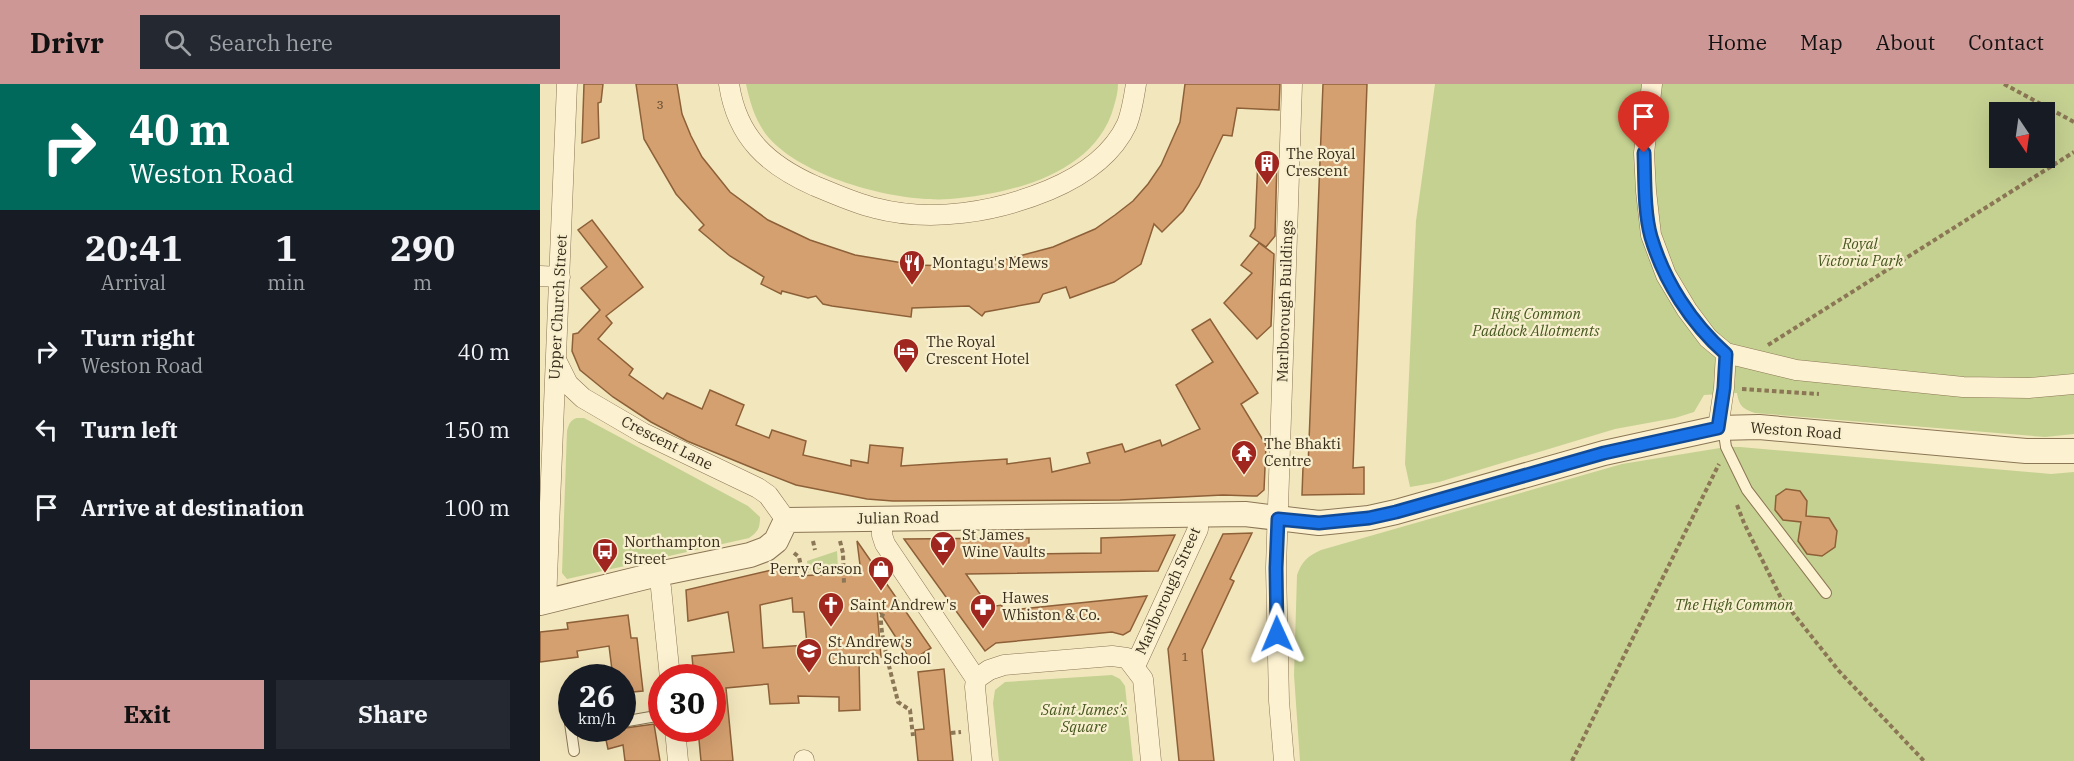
<!DOCTYPE html>
<style>
body{margin:0;font-family:"IBM Plex Serif",serif;background:#242831;color:#f1f3f6;height:100vh;display:flex;flex-direction:column;font-size:22px;white-space:nowrap}
*{box-sizing:border-box;margin:0}
p{font-size:20px;color:#9ea1a6}
.icon{flex:none;width:33px;height:33px;fill:none;stroke:currentColor;stroke-width:2;stroke-linecap:round;stroke-linejoin:round}
.map{position:relative;flex:1;overflow:hidden}
.side{display:flex;flex-direction:column;background:#171b24;width:540px}
.side>*{flex:none}
.guide{background:#00695c;color:#fff;overflow:hidden}
.needle{width:39px;rotate:167deg}
.fabs{position:absolute;left:1449px;top:18px;display:grid;gap:12px}
.fabs a{display:grid;place-items:center;width:66px;height:66px;border-radius:0px;background:#171b24;box-shadow:0 6px 24px #0002;font-size:30px}
.speed{position:absolute;left:18px;top:580px;display:flex;gap:12px;font-size:30px;font-weight:700;text-align:center}
.speed>*{display:grid;place-content:center;width:78px;height:78px;border-radius:50%;background:#171b24;box-shadow:0 6px 24px #0002;line-height:1}
.speed small{font-size:15px;font-weight:400}
.speed .limit{border:9px solid #d22;background:#fff;color:#111}
.pin{position:absolute;display:grid;place-items:center;width:51px;height:51px;color:#fff;margin:-62px -26px;border-radius:50% 50% 50% 0;rotate:-45deg;box-shadow:0 0 6px #0007}
.pin .icon{rotate:45deg}
.me{position:absolute;width:66px;margin:-33px;rotate:359deg;stroke-linejoin:round;filter:drop-shadow(0 0 4px #0008)}
.turn{display:flex;align-items:center;gap:21px;height:126px;padding:0 30px;font-size:27px}
.turn .icon{width:78px;height:78px;stroke-width:2.5}
.turn b{display:block;font-size:42px;line-height:51px}
.eta{display:flex;justify-content:space-evenly;align-items:center;height:102px;text-align:center}
.eta b{font-size:36px;font-weight:700;line-height:42px}
.action{display:flex;gap:12px;margin-top:auto;padding:12px 30px}
.action a{flex:1;height:69px;border-radius:0px;background:#cd9795;color:#111;font-size:24px;font-weight:700;line-height:69px;text-align:center}
.action a+a{background:#242831;color:#f1f3f6}
ul{padding:0;list-style:none}
li{display:flex;align-items:center;gap:18px;height:78px;padding:0 30px}
li div{flex:1}
li b{display:block;font-size:22px}
li em{font-style:normal}
header{display:flex;align-items:center;gap:36px;box-sizing:border-box;height:84px;padding:0 30px;background:#cd9795;color:#111}
header strong{font-size:28px}
nav{display:flex;gap:33px;margin-inline-start:auto;font-size:21px}
.search{width:420px;height:54px;background:#242831;display:flex;align-items:center;gap:15px;box-sizing:border-box;padding:0 21px;border-radius:0px;color:#9ea1a6;font-size:22px}
main{display:flex;flex:1;min-height:0}
.map>svg:first-child{display:block}
.green{fill:#c5d191;fill-rule:evenodd}
.building{fill:#d4a070;stroke:#8d6038;stroke-width:1.5;fill-rule:evenodd}
.lines{fill:none;stroke-linecap:round;stroke-linejoin:round}
.service-casing{stroke:#8b7655;stroke-width:12}
.minor-casing{stroke:#8b7655;stroke-width:21}
.tertiary-casing{stroke:#8b7655;stroke-width:26}
.path{stroke:#8b7655;stroke-width:4;stroke-dasharray:4.5 3;stroke-linecap:butt}
.service{stroke:#fcf2d1;stroke-width:10}
.minor{stroke:#fcf2d1;stroke-width:20}
.tertiary{stroke:#fcf2d1;stroke-width:24}
.route-casing{stroke:#114b97;stroke-width:15}
.route{stroke:#1a73e8;stroke-width:10}
.labels{text-anchor:middle;stroke-width:4.5;stroke-linejoin:round;paint-order:stroke}
.number-label{font-size:12px;fill:#604930}
.poi-label{font-size:15px;fill:#392c1b;stroke:#f8efce;text-anchor:start}
.park-label{font-size:15px;font-style:italic;fill:#46581f;stroke:#f8efce}
.street-label{font-size:15px;fill:#392c1b;stroke:#f8efce}
</style>
<header>
<strong>Drivr</strong>
<div class="search"><svg class="icon" aria-label="search" viewBox="0 0 24 24"><circle cx="10" cy="10" r="6"/><path d="M15 15l6 6"/></svg>Search here</div>
<nav><a>Home</a><a>Map</a><a>About</a><a>Contact</a></nav>
</header>
<main>
<section class="side">
<div class="guide">
<div class="turn"><svg class="icon" aria-label="right" viewBox="0 0 24 24"><path d="M7 20v-9h11M14 6l5 5-5 5"/></svg><div><b>40 m</b>Weston Road</div></div>
</div>
<div class="eta">
<div><b>20:41</b><p>Arrival</p></div>
<div><b>1</b><p>min</p></div>
<div><b>290</b><p>m</p></div>
</div>
<ul>
<li><svg class="icon" aria-label="right" viewBox="0 0 24 24"><path d="M7 20v-9h11M14 6l5 5-5 5"/></svg><div><b>Turn right</b><p>Weston Road</p></div><em>40 m</em></li>
<li><svg class="icon" aria-label="left" viewBox="0 0 24 24"><path d="M17 20v-9H6M10 6l-5 5 5 5"/></svg><div><b>Turn left</b></div><em>150 m</em></li>
<li><svg class="icon" aria-label="arrive" viewBox="0 0 24 24"><path d="M6 21V4h12l-3 4 3 4H6"/></svg><div><b>Arrive at destination</b></div><em>100 m</em></li>
</ul>
<div class="action"><a>Exit</a><a>Share</a></div>
</section>
<div class="map">
<svg width="1534" height="677" viewBox="0 0 1534 677">
<rect width="100%" height="100%" fill="#f2e6bd"/>
<g class="green">
<path d="M206 0H578C578 8 576 15 574 22 556 90 471 110 410 115 358 119 264 94 229 54 216 39 210 19 206 0Z"/>
<path d="M895 0H1534V350L1505 353 1215 329C1203 325 1199 322 1197 309L1164 311 1154 328 1135 334 1075 345 899 398 870 403 865 380 876 137ZM1460 28H1504V74H1460Z"/>
<path d="M37 334H44L208 422 220 433C220 444 218 448 209 454L27 495 22 489 27 347C29 340 30 336 37 334Z"/>
<path d="M1186 363H1200L1511 390 1534 388V677H760L754 591 757 491C762 477 768 472 781 466L1082 380Z"/>
<path d="M297 467 298 484 268 486 267 477Z"/>
<path d="M572 591 580 595 585 602 593 677H459L453 619 455 606 465 598Z"/>
</g>
<g class="building">
<path d="M44 0H63L61 18 58 19 59 54 42 59Z"/>
<path d="M96 0H137L142 30 151 52 162 73 190 108 228 136 270 156 315 171 375 181 413 182 468 175 513 163 555 145 575 131 593 117 608 100 621 81 640 38 645 0H740L739 26 697 24 692 52 683 51 659 102 643 127 622 148 614 140 601 180 574 198 530 214 526 203 503 210 499 218 445 228 442 232 429 222 372 224 371 233 292 222 283 220 276 212 268 214 242 207 241 210 221 200 224 193 190 172 159 146 164 141 136 110 104 55Z"/>
<path d="M783 0H827L813 384 824 383V410L762 411 763 383H768Z"/>
<path d="M718 74H737L735 152 726 163 710 152 715 144Z"/>
<path d="M52 136 103 203 66 232 72 239 58 255 93 285 89 291 123 315 127 309 162 325 170 306 204 321 196 341 229 354 232 346 266 357 263 371 311 382V376L328 379 330 361 363 364 361 382 467 375V380L510 374 512 388 550 379 547 369 582 360 585 368 620 356 622 362 660 345 636 301 673 278 652 246 670 235 718 309 701 320 726 361 724 406 717 412H713L683 411 580 416 353 417 327 415 256 401 220 387 147 357 111 338 73 313 40 286 32 267 33 250 38 249 60 226 41 204 67 183 38 146Z"/>
<path d="M719 159 734 170 731 242 717 255 684 219 712 189 701 181Z"/>
<path d="M1246 405 1260 407 1267 417 1266 432 1289 434 1297 447 1295 463 1282 472 1267 470 1258 457 1261 438 1243 436 1235 426 1236 412Z"/>
<path d="M712 449 690 495 694 497 662 566 674 677H639L628 565 683 450Z"/>
<path d="M635 451 618 487 426 490 449 523 462 521V527L607 512 590 547 583 551 572 548 456 559 445 567 364 455 489 454V470L561 469V454Z"/>
<path d="M317 457 391 564 371 577 337 524 341 573 319 575 320 626 299 627V613L258 612 259 619 230 620 228 600 186 604 193 677H161L158 645H172V594H154L152 572 194 568 188 528 148 537 146 506 253 481 255 492 321 489ZM252 514 253 528H264L267 561 223 564 220 521Z"/>
<path d="M88 531 91 554H97L103 607 82 609V594H73L69 562 37 567 38 573 0 578V548L28 545 27 539Z"/>
<path d="M404 585 413 677H378L375 646 384 645 378 588Z"/>
<path d="M114 640 120 677H85L83 661 68 665 64 647Z"/>
</g>
<g class="lines">
<g class="service-casing">
<g id="service">
<path d="M1183 343 1186 363 1207 406 1286 509"/>
<path d="M29 632 34 667"/>
<path d="M82 638 122 631"/>
</g>
</g>
<g class="minor-casing">
<g id="minor">
<path d="M189 0C197 54 228 81 275 102 295 110 314 119 335 124 392 139 456 128 509 106 540 93 572 72 587 40 592 27 594 13 596 0"/>
<path d="M1112 0 1104 69 1106 107 1111 151 1126 191 1147 226 1168 254 1186 269 1256 286 1423 303 1489 304 1534 300"/>
<path d="M0 192 20 193"/>
<path d="M17 278 28 300 43 314 103 349 218 404 228 411 246 436"/>
<path d="M1178 344 1184 304 1186 269"/>
<path d="M342 434V451L345 460 436 595"/>
<path d="M118 490 121 504 130 594"/>
<path d="M6 518 27 0"/>
<path d="M595 582 658 445V431"/>
<path d="M135 645 138 677"/>
<path d="M264 676V677"/>
<path d="M442 677 435 603 436 595 449 586 464 581 572 572 587 574 603 595 611 677"/>
<path d="M744 677 739 617 736 484 752 0"/>
</g>
</g>
<g class="tertiary-casing">
<path id="tertiary" d="M0 519 118 490 210 471 226 465 236 457 246 436 705 430 779 439 829 434 856 428 1064 369 1178 344 1219 343 1486 367H1534"/>
</g>
<g class="path">
<path d="M1464 0 1534 38"/>
<path d="M1228 261 1534 68"/>
<path d="M1202 305 1279 310"/>
<path d="M1197 421 1204 439 1241 514 1299 587 1384 677"/>
<path d="M273 457 275 466"/>
<path d="M300 457 303 469 304 500"/>
<path d="M254 469 259 473 262 487 304 485"/>
<path d="M347 523C344 528 342 531 341 536 341 556 353 596 358 618L370 626 373 652"/>
<path d="M411 649 421 648"/>
<path d="M1032 677 1179 380"/>
</g>
<use href="#service" class="service"/>
<use href="#minor" class="minor"/>
<use href="#tertiary" class="tertiary"/>
</g>
<g class="lines">
<g class="route-casing">
<path id="route" d="M737 550 736 484 738 435 779 439 829 434 856 428 1064 369 1178 344 1184 304 1186 270C1151 239 1124 197 1111 153 1104 128 1105 95 1104 69"/>
</g>
<use href="#route" class="route"/>
</g>
<defs>
<g id="building-pin" transform="scale(1.35)"><path d="M0 17L-7.5 6A9.5 9.5 0 1 1 7.5 6Z" fill="#a0271f" stroke="#f8efce"/><path d="M-4-6H4V6H1V3H-1V6H-4ZM-2.5-4.3h1.7v1.8h-1.7ZM.8-4.3h1.7v1.8H.8ZM-2.5-1h1.7V.8h-1.7ZM.8-1h1.7V.8H.8Z" fill="#fff"/></g>
<g id="restaurant-pin" transform="scale(1.35)"><path d="M0 17L-7.5 6A9.5 9.5 0 1 1 7.5 6Z" fill="#a0271f" stroke="#f8efce"/><path d="M-5-6h1v4h1v-4h1v4h1v-4h1v5L-1.5 .5V6h-2V.5L-5-1ZM5-6V6H3V1.5H1.5Q1.5-4 5-6Z" fill="#fff"/></g>
<g id="hotel-pin" transform="scale(1.35)"><path d="M0 17L-7.5 6A9.5 9.5 0 1 1 7.5 6Z" fill="#a0271f" stroke="#f8efce"/><path d="M-6-4.5h1.5V1H6V5H4.5V3h-9V5H-6ZM-4 0a1.8 1.8 0 1 1 3.6 0ZM.5 0V-2.5h3Q6-2.5 6 0Z" fill="#fff"/></g>
<g id="temple-pin" transform="scale(1.35)"><path d="M0 17L-7.5 6A9.5 9.5 0 1 1 7.5 6Z" fill="#a0271f" stroke="#f8efce"/><path d="M0-6L5-2H3V0L6.5 2.5H4V6H1.5V3h-3V6H-4V2.5H-6.5L-3 0V-2H-5Z" fill="#fff"/></g>
<g id="bar-pin" transform="scale(1.35)"><path d="M0 17L-7.5 6A9.5 9.5 0 1 1 7.5 6Z" fill="#a0271f" stroke="#f8efce"/><path d="M-6-5H6L.8 .8V4.5H3.5V6h-7V4.5H-.8V.8Z" fill="#fff"/></g>
<g id="bus-pin" transform="scale(1.35)"><path d="M0 17L-7.5 6A9.5 9.5 0 1 1 7.5 6Z" fill="#a0271f" stroke="#f8efce"/><path d="M-5-6H5V4H4V6H2V4H-2V6H-4V4H-5ZM-3.5-4V0h7V-4ZM-3.5 1.2v1.5H-2V1.2ZM2 1.2v1.5H3.5V1.2Z" fill="#fff"/></g>
<g id="shop-pin" transform="scale(1.35)"><path d="M0 17L-7.5 6A9.5 9.5 0 1 1 7.5 6Z" fill="#a0271f" stroke="#f8efce"/><path d="M-5-2.5h2.3a2.7 3.5 0 0 1 5.4 0H5L5.5 6h-11ZM-1.5-2.5h3a1.5 2.3 0 0 0-3 0Z" fill="#fff"/></g>
<g id="church-pin" transform="scale(1.35)"><path d="M0 17L-7.5 6A9.5 9.5 0 1 1 7.5 6Z" fill="#a0271f" stroke="#f8efce"/><path d="M-1.2-6h2.4v3.5h3.3v2.4h-3.3V6h-2.4V-.1h-3.3v-2.4h3.3Z" fill="#fff"/></g>
<g id="pharmacy-pin" transform="scale(1.35)"><path d="M0 17L-7.5 6A9.5 9.5 0 1 1 7.5 6Z" fill="#a0271f" stroke="#f8efce"/><path d="M-2-6h4v4h4v4h-4v4h-4v-4h-4v-4h4Z" fill="#fff"/></g>
<g id="school-pin" transform="scale(1.35)"><path d="M0 17L-7.5 6A9.5 9.5 0 1 1 7.5 6Z" fill="#a0271f" stroke="#f8efce"/><path d="M0-5L7-2L0 1L-7-2ZM-4 1L0 2.5L4 1V4Q0 6-4 4Z" fill="#fff"/></g>
</defs>
<g fill-rule="evenodd">
<use href="#building-pin" x="727" y="79"/>
<use href="#restaurant-pin" x="372" y="179"/>
<use href="#hotel-pin" x="366" y="267"/>
<use href="#temple-pin" x="704" y="369"/>
<use href="#bar-pin" x="403" y="460"/>
<use href="#bus-pin" x="65" y="467"/>
<use href="#shop-pin" x="341" y="485"/>
<use href="#church-pin" x="291" y="521"/>
<use href="#pharmacy-pin" x="443" y="523"/>
<use href="#school-pin" x="269" y="567"/>
</g>
<g class="labels">
<g class="number-label">
<text x="120" y="25">3</text>
<text x="645" y="577">1</text>
</g>
<g class="poi-label">
<text x="746" y="75">The Royal<tspan x="746" dy="17">Crescent</tspan></text>
<text x="392" y="184">Montagu's Mews</text>
<text x="386" y="263">The Royal<tspan x="386" dy="17">Crescent Hotel</tspan></text>
<text x="724" y="365">The Bhakti<tspan x="724" dy="17">Centre</tspan></text>
<text x="422" y="456">St James<tspan x="422" dy="17">Wine Vaults</tspan></text>
<text x="84" y="463">Northampton<tspan x="84" dy="17">Street</tspan></text>
<text x="322" y="490" text-anchor="end">Perry Carson</text>
<text x="462" y="519">Hawes<tspan x="462" dy="17">Whiston &amp; Co.</tspan></text>
<text x="310" y="526">Saint Andrew's</text>
<text x="288" y="563">St Andrew's<tspan x="288" dy="17">Church School</tspan></text>
</g>
<g class="park-label">
<text x="1320" y="165">Royal<tspan x="1320" dy="17">Victoria Park</tspan></text>
<text x="996" y="235">Ring Common<tspan x="996" dy="17">Paddock Allotments</tspan></text>
<text x="1194" y="526">The High Common</text>
<text x="544" y="631">Saint James's<tspan x="544" dy="17">Square</tspan></text>
</g>
<g class="street-label">
<text transform="translate(745 217) rotate(-88)" y="5">Marlborough Buildings</text>
<text transform="translate(18 223) rotate(-87)" y="5">Upper Church Street</text>
<text transform="translate(1256 347) rotate(4)" y="5">Weston Road</text>
<text transform="translate(127 359) rotate(27)" y="5">Crescent Lane</text>
<text transform="translate(358 434) rotate(-1)" y="5">Julian Road</text>
<text transform="translate(628 507) rotate(-66)" y="5">Marlborough Street</text>
</g>
</g>
</svg>
<div class="fabs">
<a><svg class="needle" viewBox="-14 -14 28 28"><path d="M0-13l5 13h-10z" fill="#e53935"/><path d="M0 13l5-13h-10z" fill="#9ea1a6"/></svg></a>
</div>
<div class="speed"><div>26<small>km/h</small></div><div class="limit">30</div></div>
<div class="pin" style="left:1104px;top:69px;background:#d93025"><svg class="icon" aria-label="arrive" viewBox="0 0 24 24"><path d="M6 21V4h12l-3 4 3 4H6"/></svg></div>
<svg class="me" style="left:737px;top:550px" viewBox="-20 -20 40 40"><path d="M0-17L14 15 0 8-14 15z" fill="#1a73e8" stroke="#fff" stroke-width="4"/></svg>
</div>
</main>
